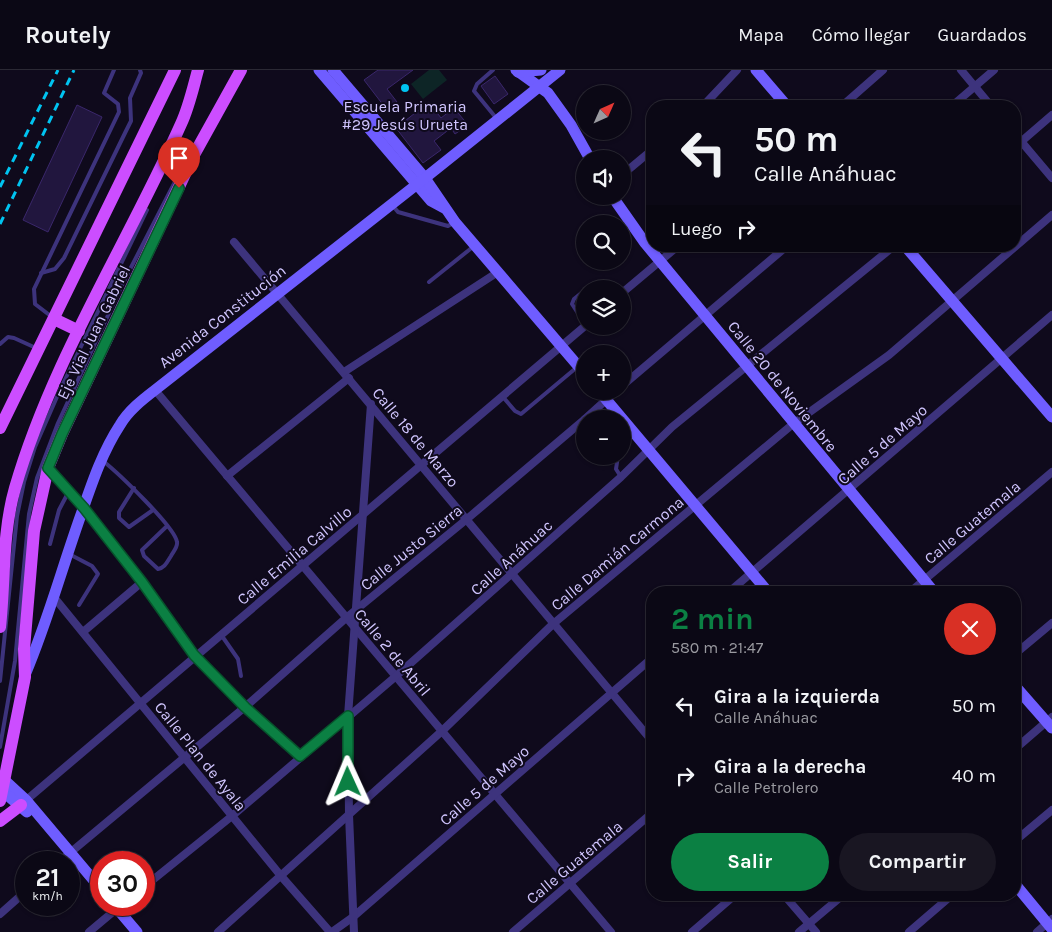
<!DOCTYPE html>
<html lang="es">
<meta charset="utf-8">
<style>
body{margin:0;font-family:Karla,sans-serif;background:#191622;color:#f1f3f6;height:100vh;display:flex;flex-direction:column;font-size:19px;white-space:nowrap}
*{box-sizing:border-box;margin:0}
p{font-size:16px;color:#9a9aa0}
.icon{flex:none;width:28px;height:28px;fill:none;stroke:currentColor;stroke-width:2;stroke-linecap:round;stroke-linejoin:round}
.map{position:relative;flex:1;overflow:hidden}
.side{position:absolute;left:646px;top:516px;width:375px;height:315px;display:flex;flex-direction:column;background:#0b0815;border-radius:20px;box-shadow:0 1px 4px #0004,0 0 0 1px #2b2934}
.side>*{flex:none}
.guide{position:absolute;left:646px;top:30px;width:375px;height:152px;border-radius:20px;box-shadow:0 1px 4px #0004,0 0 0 1px #2b2934;background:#0b0815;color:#f1f3f6;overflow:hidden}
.needle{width:32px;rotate:45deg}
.tools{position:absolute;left:576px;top:15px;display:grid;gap:10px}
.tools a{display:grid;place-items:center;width:55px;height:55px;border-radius:50%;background:#0b0815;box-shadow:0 1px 4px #0004,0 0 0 1px #2b2934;font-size:25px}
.speed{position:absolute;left:15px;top:781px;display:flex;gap:10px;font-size:25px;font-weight:700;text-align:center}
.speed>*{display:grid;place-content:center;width:65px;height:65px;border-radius:50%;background:#0b0815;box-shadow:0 1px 4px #0004,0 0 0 1px #2b2934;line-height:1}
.speed small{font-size:12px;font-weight:400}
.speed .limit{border:8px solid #d22;background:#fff;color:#111}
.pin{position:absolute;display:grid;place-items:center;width:42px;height:42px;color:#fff;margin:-51px -21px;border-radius:50% 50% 50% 0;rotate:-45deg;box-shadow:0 0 5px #0007}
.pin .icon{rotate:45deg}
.me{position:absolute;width:55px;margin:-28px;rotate:359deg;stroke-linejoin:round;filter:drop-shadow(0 0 4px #0008)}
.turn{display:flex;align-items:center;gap:18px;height:105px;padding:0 25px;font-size:22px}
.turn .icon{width:65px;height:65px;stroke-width:2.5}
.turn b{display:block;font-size:35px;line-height:42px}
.then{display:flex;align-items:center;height:48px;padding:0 25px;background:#0003;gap:10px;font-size:19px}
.round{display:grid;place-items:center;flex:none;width:52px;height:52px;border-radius:26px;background:#191622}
.headline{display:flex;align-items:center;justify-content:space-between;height:85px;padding:0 25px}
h1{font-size:30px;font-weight:700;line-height:38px;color:#0b8043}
.cta{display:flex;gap:10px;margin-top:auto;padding:10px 25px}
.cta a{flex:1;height:58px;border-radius:30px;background:#0b8043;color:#fff;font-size:20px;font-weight:700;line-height:58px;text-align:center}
.cta a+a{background:#191622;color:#f1f3f6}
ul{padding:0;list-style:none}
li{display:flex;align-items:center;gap:15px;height:70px;padding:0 25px}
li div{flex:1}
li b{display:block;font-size:19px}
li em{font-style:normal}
header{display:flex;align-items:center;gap:30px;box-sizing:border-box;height:70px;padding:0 25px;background:#0b0815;border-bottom:1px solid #2b2934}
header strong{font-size:24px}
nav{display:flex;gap:28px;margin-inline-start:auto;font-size:18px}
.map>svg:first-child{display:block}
.green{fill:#0d2526}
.building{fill:#21163e;stroke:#3a276b}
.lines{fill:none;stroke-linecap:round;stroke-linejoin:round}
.lane{stroke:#3d337d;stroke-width:4}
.street{stroke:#3d337d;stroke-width:8}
.secondary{stroke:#6f5dff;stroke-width:11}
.primary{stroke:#cc4dff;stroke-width:12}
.rail{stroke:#00c4f1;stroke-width:3;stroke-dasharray:8 6;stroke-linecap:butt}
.route-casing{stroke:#07532c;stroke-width:12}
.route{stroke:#0b8043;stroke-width:9}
.poi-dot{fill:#00c4f1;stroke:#0f0a1c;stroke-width:2}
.labels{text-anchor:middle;stroke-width:4;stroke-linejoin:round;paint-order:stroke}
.poi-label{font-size:16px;fill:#d1c6ff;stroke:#0f0a1c}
.street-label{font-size:16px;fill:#d1c6ff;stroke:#0f0a1c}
</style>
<header>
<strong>Routely</strong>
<nav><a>Mapa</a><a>Cómo llegar</a><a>Guardados</a></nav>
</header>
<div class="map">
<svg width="1052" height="862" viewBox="0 0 1052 862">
<rect width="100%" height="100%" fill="#0f0a1c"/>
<path class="green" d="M429 0H439L447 10 423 29 411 14Z"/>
<g class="building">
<path d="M378 0H413L387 19 397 32 387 40 364 10Z"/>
<path d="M495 6 508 24 494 34 481 16Z"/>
<path d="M429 32 441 48 454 38 468 55 455 64 451 58 434 71 441 80 423 93 396 58Z"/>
<path d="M77 35 102 47 48 162 23 150Z"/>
</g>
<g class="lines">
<g class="lane">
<path d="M493 0 477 14 474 21 497 49"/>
<path d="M171 91 179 72"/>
<path d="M393 136 398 142 448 156 453 153"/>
<path d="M41 203 55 199 64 188 126 61 131 51 130 28 141 3 140 0"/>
<path d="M429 212 474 176"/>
<path d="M585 220 574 229 572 234 585 254"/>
<path d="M52 247 35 234 34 219 119 42 118 34 104 23 114 0"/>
<path d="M0 274 8 267 14 268 36 278"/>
<path d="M503 327 515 341 521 344 576 298"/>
<path d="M618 386 616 399 621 407"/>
<path d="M103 391C117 402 175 457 177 472 178 477 173 482 171 486 167 492 165 498 158 499L144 486 142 480 166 457"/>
<path d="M134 418 119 442V448L129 457 153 440"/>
<path d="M50 474 59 440 69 421"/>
<path d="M69 484 92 496 98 504 79 535"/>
<path d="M222 566 238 589 241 606"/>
<path d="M0 611 17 446 24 412 35 377 60 320 147 140"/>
<path d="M0 677 15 591 29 444 37 408 58 353 123 213 181 100"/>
<path d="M644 750 652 760"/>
</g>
<g class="street">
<path d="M961 0 991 36"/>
<path d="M703 36 737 0"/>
<path d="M842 36 883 0"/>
<path d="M952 36 994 0"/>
<path d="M1015 64 1052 108"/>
<path d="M1015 77 1052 45"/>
<path d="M622 105 652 80"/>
<path d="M234 172 652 671"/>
<path d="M622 223 678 176"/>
<path d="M344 302 498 202"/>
<path d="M622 316 787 176"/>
<path d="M155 320 611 862"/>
<path d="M585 349 616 321"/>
<path d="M48 398 84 438 142 512 195 585 245 637 300 686"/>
<path d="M227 406 349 308"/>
<path d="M729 522 1052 245"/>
<path d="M910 522 1052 402"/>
<path d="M53 526 281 806 330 862"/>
<path d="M83 562 142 512"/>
<path d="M1015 584 1052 553"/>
<path d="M1015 679 1052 647"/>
<path d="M24 732 585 256"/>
<path d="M1015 771 1052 740"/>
<path d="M59 792 245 637 346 548 467 449 585 349"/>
<path d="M144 817 232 746 395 607 621 407 672 357 894 176"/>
<path d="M784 825 816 862"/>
<path d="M0 844 26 821"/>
<path d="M89 862 120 836"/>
<path d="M218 862 442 661 553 554 793 354 889 285 1052 145"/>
<path d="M332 862 353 847 652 588"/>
<path d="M354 862 349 745 348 646 371 334"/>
<path d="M513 862 652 743"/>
<path d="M692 862 735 825"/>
<path d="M799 862 843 825"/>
<path d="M909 862 952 825"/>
<path d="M1037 862 1052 849"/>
</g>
<g class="secondary">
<path d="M319 0 431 131 444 138"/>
<path d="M333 0 425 108 455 152 585 304"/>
<path d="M516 0 548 23 571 55 590 89"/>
<path d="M756 0 787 36"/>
<path d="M518 2 541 0"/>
<path d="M612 126 645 173 934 522"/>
<path d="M905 176 1052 347"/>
<path d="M599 321 768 522"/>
<path d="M25 605C48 551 63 494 83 439 93 410 103 381 120 355 128 341 142 330 155 320L425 108 560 0"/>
<path d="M1015 616 1052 658"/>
<path d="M0 706 26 730 101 819"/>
<path d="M0 719 27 742"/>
<path d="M1015 814 1052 859"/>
<path d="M114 835 137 862"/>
</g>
<g class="primary">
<path d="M54 249 79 261"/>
<path d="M0 358 175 0"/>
<path d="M0 557C5 512 2 463 15 418 52 290 127 175 181 54 189 37 193 18 198 0"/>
<path d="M0 731 25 607 24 579 34 461 48 398 62 364 195 83 241 0"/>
<path d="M0 751 21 735"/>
</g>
<g class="rail">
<path d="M0 117 58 0"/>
<path d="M0 154 74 0"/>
</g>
</g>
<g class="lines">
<g class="route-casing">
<path id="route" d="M179 118 62 364 48 398 84 438 142 512 194 585 245 637 300 686 348 646V712"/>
</g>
<use href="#route" class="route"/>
</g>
<circle class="poi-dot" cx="405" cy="18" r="5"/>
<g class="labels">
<g class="poi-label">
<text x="405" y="42">Escuela Primaria<tspan x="405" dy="18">#29 Jesús Urueta</tspan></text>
</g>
<g class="street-label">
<text transform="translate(222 246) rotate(-38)" y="6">Avenida Constitución</text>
<text transform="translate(93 262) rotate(-64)" y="6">Eje Vial Juan Gabriel</text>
<text transform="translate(783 316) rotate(51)" y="6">Calle 20 de Noviembre</text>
<text transform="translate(416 367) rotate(50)" y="6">Calle 18 de Marzo</text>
<text transform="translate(882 374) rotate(-41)" y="6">Calle 5 de Mayo</text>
<text transform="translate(972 452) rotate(-40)" y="6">Calle Guatemala</text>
<text transform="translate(411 477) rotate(-39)" y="6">Calle Justo Sierra</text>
<text transform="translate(617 483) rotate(-40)" y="6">Calle Damián Carmona</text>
<text transform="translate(294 485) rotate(-40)" y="6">Calle Emilia Calvillo</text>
<text transform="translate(511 487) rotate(-42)" y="6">Calle Anáhuac</text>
<text transform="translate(393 582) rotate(50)" y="6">Calle 2 de Abril</text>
<text transform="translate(201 686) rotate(51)" y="6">Calle Plan de Ayala</text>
<text transform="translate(484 715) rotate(-41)" y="6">Calle 5 de Mayo</text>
<text transform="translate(574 792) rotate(-40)" y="6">Calle Guatemala</text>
</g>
</g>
</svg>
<div class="tools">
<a><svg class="needle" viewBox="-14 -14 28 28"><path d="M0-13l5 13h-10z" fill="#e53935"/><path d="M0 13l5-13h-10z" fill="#9a9aa0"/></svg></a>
<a><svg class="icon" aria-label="sound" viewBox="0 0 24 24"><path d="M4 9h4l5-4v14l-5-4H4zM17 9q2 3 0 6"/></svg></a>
<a><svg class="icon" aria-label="search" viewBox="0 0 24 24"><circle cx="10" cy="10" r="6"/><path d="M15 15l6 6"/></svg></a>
<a><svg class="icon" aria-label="layers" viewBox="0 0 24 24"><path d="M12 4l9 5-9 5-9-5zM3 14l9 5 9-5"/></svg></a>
<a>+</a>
<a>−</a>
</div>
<div class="speed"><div>21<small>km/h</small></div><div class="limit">30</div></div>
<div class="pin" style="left:179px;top:118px;background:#d93025"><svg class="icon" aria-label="arrive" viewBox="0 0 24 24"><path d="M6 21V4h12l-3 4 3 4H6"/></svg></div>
<svg class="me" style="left:348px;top:712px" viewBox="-20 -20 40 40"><path d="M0-17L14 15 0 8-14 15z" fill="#0b8043" stroke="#fff" stroke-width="4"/></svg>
<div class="guide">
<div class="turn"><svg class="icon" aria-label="left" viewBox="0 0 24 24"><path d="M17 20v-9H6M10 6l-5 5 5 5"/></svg><div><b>50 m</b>Calle Anáhuac</div></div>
<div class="then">Luego<svg class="icon" aria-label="right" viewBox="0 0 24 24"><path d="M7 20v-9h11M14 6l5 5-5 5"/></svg></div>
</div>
<section class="side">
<div class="headline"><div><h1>2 min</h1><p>580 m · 21:47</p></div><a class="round" style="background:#d93025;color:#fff"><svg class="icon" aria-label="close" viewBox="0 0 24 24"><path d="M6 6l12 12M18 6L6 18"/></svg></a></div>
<ul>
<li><svg class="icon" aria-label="left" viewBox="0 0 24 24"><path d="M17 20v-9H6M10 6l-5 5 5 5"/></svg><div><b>Gira a la izquierda</b><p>Calle Anáhuac</p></div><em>50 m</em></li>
<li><svg class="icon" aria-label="right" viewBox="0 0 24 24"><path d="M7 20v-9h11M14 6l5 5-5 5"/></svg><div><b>Gira a la derecha</b><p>Calle Petrolero</p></div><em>40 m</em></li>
</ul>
<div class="cta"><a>Salir</a><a>Compartir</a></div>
</section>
</div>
